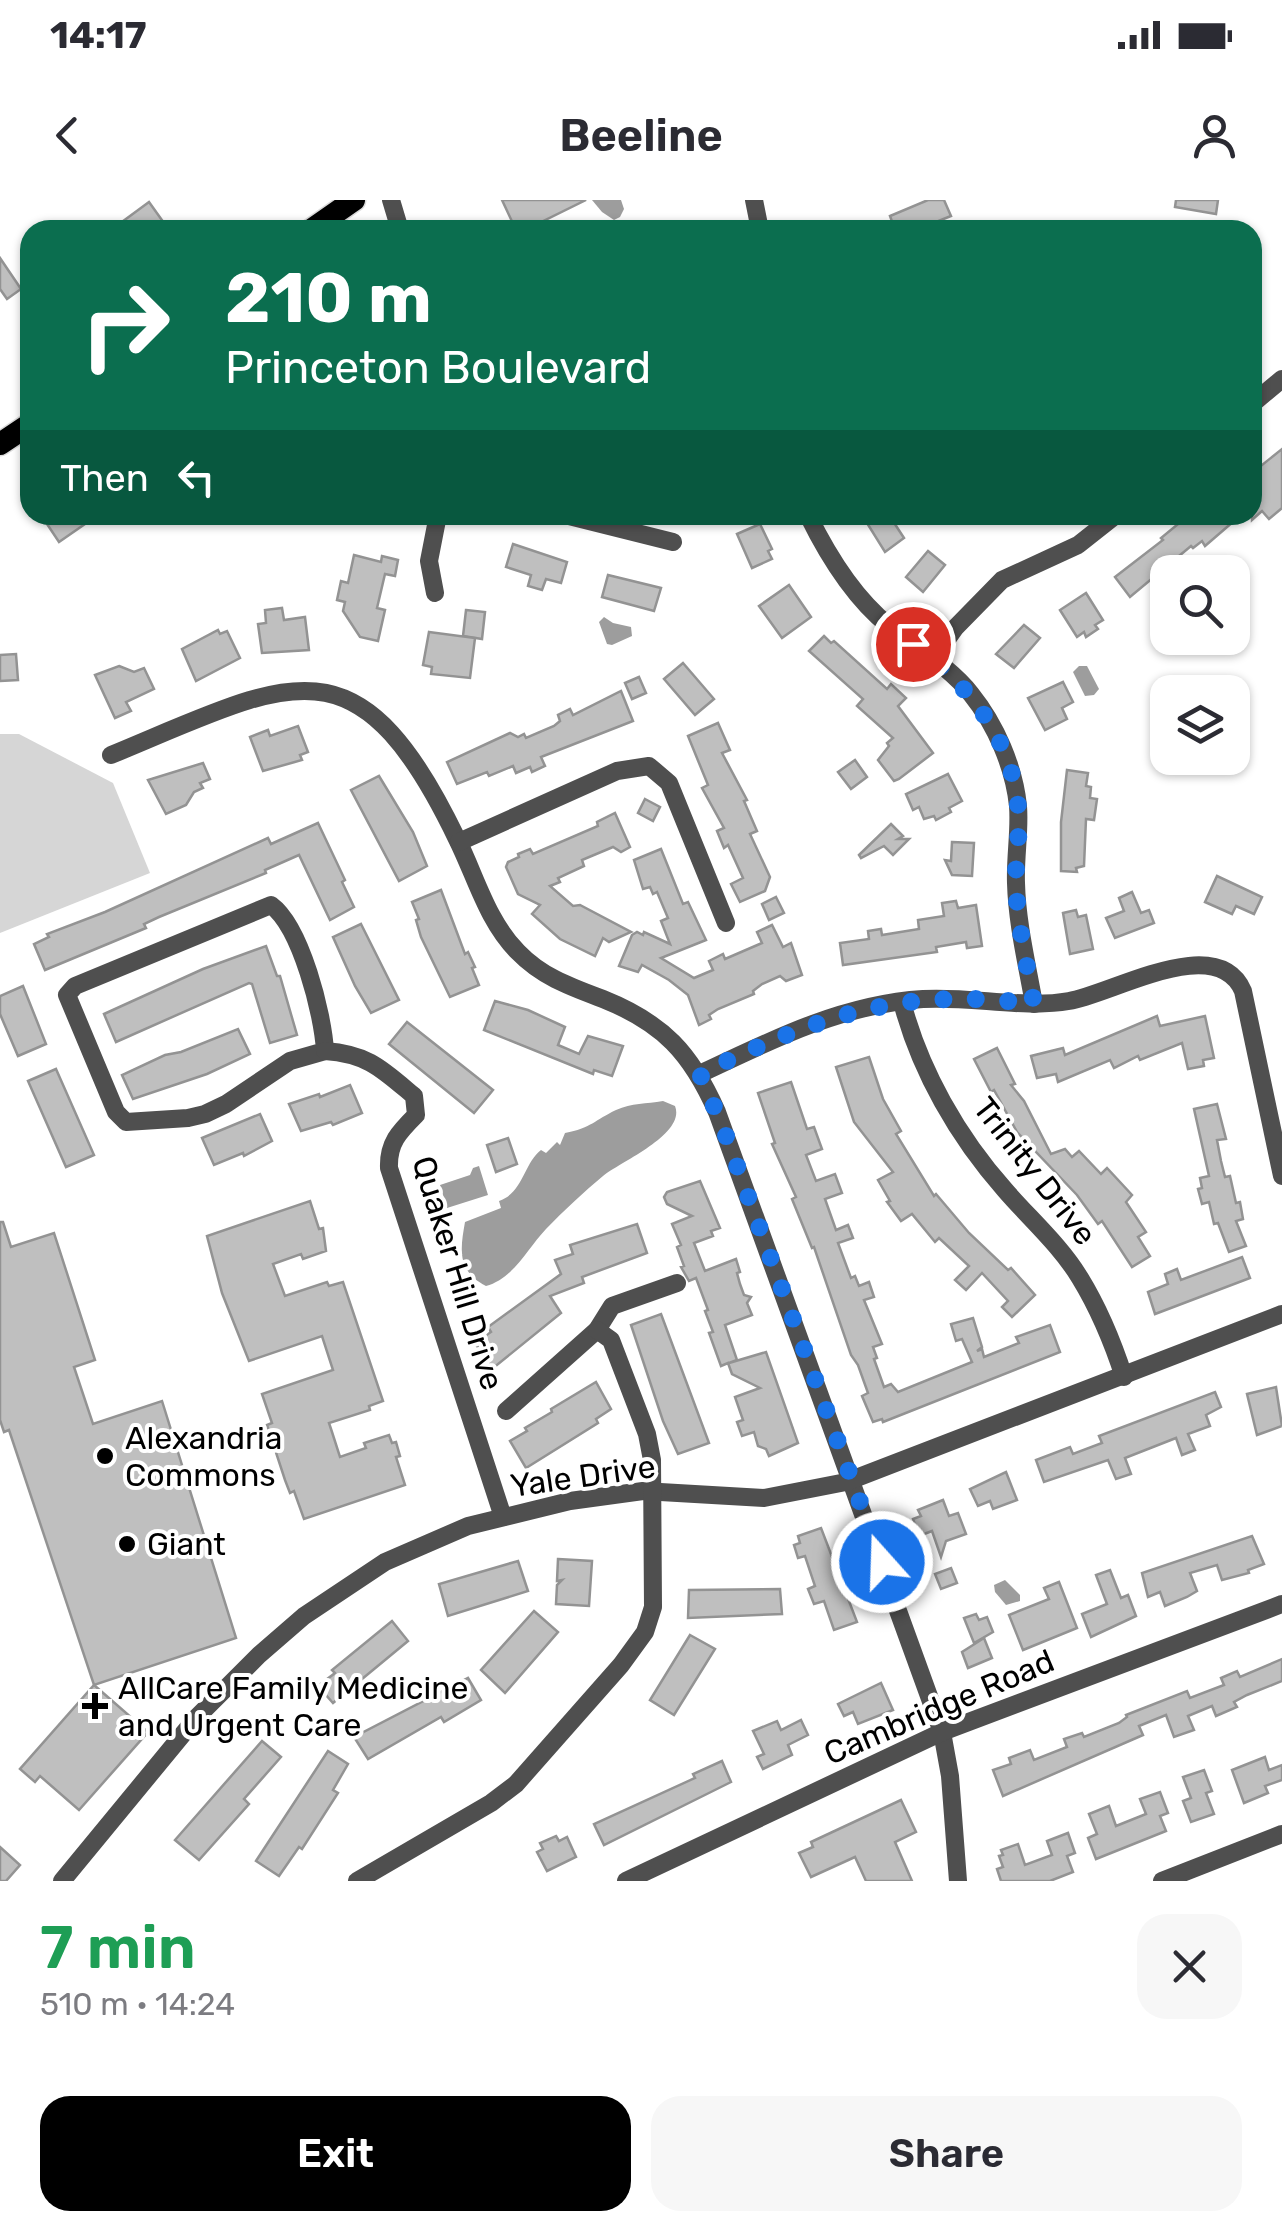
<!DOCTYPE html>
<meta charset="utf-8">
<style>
body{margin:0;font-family:Rubik,sans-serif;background:#f7f7f7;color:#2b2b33;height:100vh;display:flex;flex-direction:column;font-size:38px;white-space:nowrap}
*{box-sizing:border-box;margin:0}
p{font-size:32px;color:#7c7c81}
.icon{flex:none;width:55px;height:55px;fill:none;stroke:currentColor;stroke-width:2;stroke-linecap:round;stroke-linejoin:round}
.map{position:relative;height:1681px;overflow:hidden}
.details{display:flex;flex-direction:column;background:#fff;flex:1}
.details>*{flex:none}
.top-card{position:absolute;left:20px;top:20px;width:1242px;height:305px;border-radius:30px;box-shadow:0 2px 8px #0004;background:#0b6e4f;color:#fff;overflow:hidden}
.controls{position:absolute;left:1150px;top:355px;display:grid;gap:20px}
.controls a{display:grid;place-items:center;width:100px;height:100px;border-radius:20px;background:#fff;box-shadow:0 2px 8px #0004;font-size:50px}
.pin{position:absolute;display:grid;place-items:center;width:85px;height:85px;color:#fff;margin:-42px;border:5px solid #fff;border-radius:50%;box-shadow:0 2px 10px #0007}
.me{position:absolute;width:110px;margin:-55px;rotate:340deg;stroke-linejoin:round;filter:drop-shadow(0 0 8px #0008)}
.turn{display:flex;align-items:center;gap:35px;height:210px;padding:0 40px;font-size:45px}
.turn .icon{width:130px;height:130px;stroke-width:2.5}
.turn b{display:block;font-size:70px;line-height:85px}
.then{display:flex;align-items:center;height:95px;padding:0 40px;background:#0003;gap:20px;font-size:38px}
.round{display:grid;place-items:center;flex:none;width:105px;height:105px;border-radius:30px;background:#f7f7f7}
.overview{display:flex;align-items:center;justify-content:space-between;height:170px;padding:0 40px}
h1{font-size:60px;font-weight:600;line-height:75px;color:#1e9e55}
.button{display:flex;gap:20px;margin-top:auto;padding:20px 40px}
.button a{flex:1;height:115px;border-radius:30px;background:#000;color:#fff;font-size:40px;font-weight:600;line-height:115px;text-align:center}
.button a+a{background:#f7f7f7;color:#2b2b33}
.status{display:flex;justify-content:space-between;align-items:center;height:70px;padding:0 50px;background:#fff;direction:ltr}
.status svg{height:28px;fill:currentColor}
header{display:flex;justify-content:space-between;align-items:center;height:130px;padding:0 40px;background:#fff;font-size:45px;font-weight:600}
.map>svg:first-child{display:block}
.green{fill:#d6d6d6}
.water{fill:#9d9d9d}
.building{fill:#bfbfbf;stroke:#939393;stroke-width:2.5}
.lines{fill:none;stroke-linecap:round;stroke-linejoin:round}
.major-casing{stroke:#dbdbdb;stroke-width:25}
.minor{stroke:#4f4f4f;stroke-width:18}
.major{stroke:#000;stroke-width:22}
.route{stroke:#1a73e8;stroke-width:18;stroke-dasharray:0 32.4}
.poi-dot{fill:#000;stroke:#fff;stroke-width:4}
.labels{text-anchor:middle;stroke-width:8;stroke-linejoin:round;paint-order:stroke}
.street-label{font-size:32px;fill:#000;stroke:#fff}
.poi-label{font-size:32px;fill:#000;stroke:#fff;text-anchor:start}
</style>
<div class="status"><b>14:17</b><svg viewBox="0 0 49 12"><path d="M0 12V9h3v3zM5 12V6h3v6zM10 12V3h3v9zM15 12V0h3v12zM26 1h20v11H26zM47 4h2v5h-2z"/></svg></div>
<header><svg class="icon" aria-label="back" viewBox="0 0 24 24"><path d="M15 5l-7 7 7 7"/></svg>Beeline<svg class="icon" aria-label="person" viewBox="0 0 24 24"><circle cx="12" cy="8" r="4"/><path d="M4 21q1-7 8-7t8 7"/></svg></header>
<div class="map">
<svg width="1282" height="1681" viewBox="0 0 1282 1681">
<rect width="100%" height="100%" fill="#fff"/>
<g class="green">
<path d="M1237 478 1247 504 1233 509 1232 492H1198Z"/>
<path d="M0 534H19L113 583 150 673 0 733Z"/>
</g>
<g class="water">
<path d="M592 0H621L624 9 620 17 614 20 602 12Z"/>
<path d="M604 417 613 423 631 427 632 436 612 445 607 444 599 422Z"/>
<path d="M1079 466H1087L1099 489 1094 495 1085 496 1073 472Z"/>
<path d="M663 901 675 906C686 934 622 961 603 976 584 992 564 1010 546 1029 527 1049 514 1078 486 1086 457 1071 460 1050 465 1022L501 1008 499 1001C523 993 524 963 541 950L546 953 557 942 560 945 565 933C591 928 595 920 616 910 632 903 646 904 663 901Z"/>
<path d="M479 966 488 995 447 1008 440 985 470 975 473 968Z"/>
<path d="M1005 1380 1020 1395V1401L1006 1405 995 1392 994 1385Z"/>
</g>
<g class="building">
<path d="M502 0H586L525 30H516Z"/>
<path d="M928 0H944L951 16 916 30H895L890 16Z"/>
<path d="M1176 0H1218L1216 14 1175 7Z"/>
<path d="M149 2 169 30H111Z"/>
<path d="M0 58 21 89 7 99 0 89Z"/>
<path d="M1282 249V308L1269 319 1262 311 1252 320V273Z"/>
<path d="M41 315H98L59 342Z"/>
<path d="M862 315H889L904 338 885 352Z"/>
<path d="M1189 315H1241L1205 346 1202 341 1193 348 1191 346 1130 397 1115 377 1163 340 1161 338Z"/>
<path d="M760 324 772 349 768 351 772 359 752 368 737 334Z"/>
<path d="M513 344 567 362 561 383 546 379 542 390 528 386 531 375 506 367Z"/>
<path d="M928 351 945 365 923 392 906 377Z"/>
<path d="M354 355 381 362 382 356 398 360 395 376 385 374 377 408 385 410 378 441 360 437 343 411 345 402 337 400 341 381 348 383Z"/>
<path d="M608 375 661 388 654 411 602 397Z"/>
<path d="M789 385 811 417 782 438 759 406Z"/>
<path d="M1086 393 1103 420 1095 425 1098 429 1086 437 1084 432 1077 437 1060 410Z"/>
<path d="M282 408 284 420 305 417 309 450 262 453 258 424 266 423 265 410Z"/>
<path d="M466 410 485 412 482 439 463 436Z"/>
<path d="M1024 425 1040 438 1014 468 996 454Z"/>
<path d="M218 430 220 434 227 431 240 458 196 481 182 449Z"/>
<path d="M429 432 475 438 470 478 431 474 432 467 423 465Z"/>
<path d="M824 436 831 443 834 441 887 489 891 484 906 498 898 506 933 553 899 579 894 581 878 560 889 546 887 543 893 538 857 506 863 499 809 451Z"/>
<path d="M16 454 18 480 0 481V455Z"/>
<path d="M683 463 714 499 695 515 664 479Z"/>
<path d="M119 466 134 472 144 468 154 489 126 502 131 511 115 518 95 475Z"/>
<path d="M639 477 646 493 632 499 625 483Z"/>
<path d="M1063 482 1073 502 1062 508 1067 519 1045 530 1028 498Z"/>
<path d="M621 491 633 521 541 557 545 566 532 572 530 567 516 573 513 566 489 576 487 572 457 584 447 562 510 533 518 537 524 534 526 538 554 526 560 521 558 515 570 509 573 515Z"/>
<path d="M718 523 730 550 722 553 747 600 744 601 757 631 750 634 770 677 765 691 740 702 731 684 743 678 728 645 724 648 717 631 724 628 702 588 708 585 688 536Z"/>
<path d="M298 526 308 552 300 555 302 560 263 571 250 537 268 530 270 536Z"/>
<path d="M855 560 867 577 851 589 838 572Z"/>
<path d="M203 563 210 579 200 583 203 588 194 592 186 605 166 614 148 580Z"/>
<path d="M1067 570 1088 573 1086 586 1091 587 1090 598 1097 599 1094 620 1086 619 1084 666 1076 668 1077 672 1061 671V622Z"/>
<path d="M948 574 962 601 949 608 951 612 936 620 934 616 924 619 919 607 913 610 906 594Z"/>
<path d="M379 576 413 632 427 666 399 681 351 590Z"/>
<path d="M645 599 660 607 653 621 638 613Z"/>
<path d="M615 613 630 647 621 652 613 647 582 660 584 666 558 678 560 682 550 686 573 706 580 705 631 732 609 742 603 738 595 756 560 739 532 714 540 705 518 694 506 667 508 662 519 657 518 654 530 649 533 654 598 626 597 622Z"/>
<path d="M318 623 345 680 342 682 354 707 330 720 299 655 265 670 266 673 159 717 144 724 146 728 45 770 34 744 49 737 47 734 105 712 268 638 271 644Z"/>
<path d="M891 624 903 636 898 639H909L893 655 884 646 861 658 859 655Z"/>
<path d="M952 642 974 643 972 676 952 675 945 660 951 661Z"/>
<path d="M661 649 683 704 688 702 706 740 661 758 694 778 713 770 709 761 723 754 725 759 762 743 757 732 772 725 783 747 791 743 802 775 786 781 780 776 762 784 753 791 754 794 718 809 709 815 711 819 699 825 688 795 669 780 642 765 638 772 619 766 632 735 637 732 643 735 644 732 670 744 661 721 668 718 657 692 653 694 650 687 643 689 634 660Z"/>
<path d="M1217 676 1262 697 1254 714 1236 706 1232 714 1205 702Z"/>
<path d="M441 690 465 754 468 752 475 767 472 768 479 785 450 797 421 737 416 720 419 719 412 702Z"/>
<path d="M1132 692 1141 713 1149 710 1154 723 1115 738 1106 718 1124 711 1119 698Z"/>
<path d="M776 697 784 713 769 720 762 704Z"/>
<path d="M956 701 958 708 976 705 982 746 967 748 966 742 936 747 937 752 843 765 840 743 869 739 868 731 881 729 882 735 919 729 918 720 944 716 942 703Z"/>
<path d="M1076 710 1078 717 1086 715 1093 749 1070 754 1063 713Z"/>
<path d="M361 724 399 800 371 813 355 786 333 737Z"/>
<path d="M266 746 277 776H280L297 835 270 843 252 784 249 783 116 842 104 814 203 769Z"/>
<path d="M23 786 46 844 18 856 0 814V796Z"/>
<path d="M495 801 528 810 565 827 558 845 579 854 588 836 623 846 612 876 594 870 593 874 484 830Z"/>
<path d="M1157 816 1160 826 1205 816 1214 858 1203 860 1204 866 1188 869 1182 843 1140 860 1138 856 1114 868 1110 860 1058 882 1056 874 1037 878 1031 856 1063 848 1065 855Z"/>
<path d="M407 822 493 890 474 913 389 844Z"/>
<path d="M238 829 250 854 207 874 133 899 122 875 165 855 181 852Z"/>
<path d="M997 848 1015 884 1011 885 1024 901 1051 954 1065 949 1072 957 1079 951 1101 974 1107 968 1132 995 1126 1002 1146 1032 1138 1037 1150 1056 1132 1067 1102 1021 1098 1024 1077 995 1017 932 994 890 991 892 974 859Z"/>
<path d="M869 857 883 899 901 931 896 934 934 996 936 994 969 1033 1008 1070 1011 1068 1035 1095 1012 1117 1002 1107 1008 1101 982 1073 966 1090 955 1080 969 1066 939 1038 935 1042 912 1014 901 1021 887 1002 890 1001 878 980 893 972 854 922 836 867Z"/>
<path d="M56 869 94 955 66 967 28 881Z"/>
<path d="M791 882 807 929 814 927 822 949 806 955 816 981 835 974 842 993 825 999 836 1030 848 1025 853 1038 838 1043 851 1078 855 1076 859 1086 869 1082 874 1097 864 1100 882 1144 873 1147 877 1158 874 1159 884 1187 891 1184 898 1192 972 1162 962 1139 956 1141 951 1124 973 1118 982 1147 977 1151 982 1149 984 1157 1019 1143 1016 1137 1050 1125 1060 1152 883 1222 882 1219 873 1222 862 1196 868 1193 858 1165 851 1155 814 1047 812 1048 792 999 796 997 772 944 775 943 758 893Z"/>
<path d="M350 885 362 913 333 925 331 922 301 931 289 904 319 894 320 897Z"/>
<path d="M1217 904 1226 939 1217 940 1221 961 1225 977 1230 976 1236 1003 1240 1002 1243 1019 1236 1021 1246 1046 1229 1052 1218 1023 1214 1024 1209 1002 1202 1004 1198 989 1202 988 1200 978 1209 976 1194 909Z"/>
<path d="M260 914 272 941 244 956 243 953 214 965 202 938Z"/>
<path d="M508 938 517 964 496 972 487 945Z"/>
<path d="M700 981 720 1028 711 1031 713 1036 694 1043 705 1071 736 1059 740 1072 737 1073 740 1084 744 1095 751 1097 747 1103 752 1115 725 1125 737 1160 729 1163 766 1152 798 1243 769 1256 766 1249 758 1246 754 1232 742 1236 737 1222 743 1220 735 1197 760 1188 732 1174 728 1163 721 1166 709 1133 713 1132 705 1111 708 1110 696 1078 689 1081 681 1067 684 1066 677 1047 681 1045 672 1024 692 1016 667 1004 664 997 667 992Z"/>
<path d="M310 1001 319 1029 323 1028 326 1051 303 1059 301 1054 273 1064 285 1096 327 1082 329 1086 343 1082 383 1201 369 1206 370 1210 329 1223 332 1232 340 1257 366 1248 364 1243 389 1235 392 1243 396 1242 400 1256 396 1257 405 1285 304 1319 294 1291 290 1293 285 1280 267 1225 272 1223 262 1194 333 1170 322 1136 249 1161 222 1093 207 1036Z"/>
<path d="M0 1022H3L11 1047 54 1033 95 1160 74 1167 93 1224 162 1201 236 1438 94 1485 9 1230 4 1232 0 1220Z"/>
<path d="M637 1024 647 1053 582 1077 584 1083 550 1096 561 1113 492 1169 475 1143 491 1132 488 1127 561 1074 555 1060 573 1054 570 1045Z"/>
<path d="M1242 1057 1250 1078 1155 1114 1148 1092 1168 1084 1165 1074 1177 1069 1181 1080Z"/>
<path d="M661 1114 709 1243 678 1254 663 1221 631 1125Z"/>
<path d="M596 1182 611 1209 596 1219 598 1223 526 1268 510 1241 527 1231 525 1228 552 1212 551 1209Z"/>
<path d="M1276 1187 1282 1226 1257 1235 1247 1194Z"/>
<path d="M1215 1192 1221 1207 1206 1215 1210 1226 1188 1234 1195 1250 1182 1255 1176 1238 1125 1258 1131 1274 1116 1279 1108 1260 1044 1282 1036 1260 1070 1247 1073 1254 1102 1243 1099 1236Z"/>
<path d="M1006 1272 1017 1300 993 1309 990 1301 978 1306 970 1289Z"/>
<path d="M943 1300 949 1316 958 1313 966 1334 946 1341 941 1357 932 1331 919 1336 913 1319 921 1316 918 1310Z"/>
<path d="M821 1328 857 1422 834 1430 824 1401 814 1404 808 1389 815 1386 805 1356 798 1358 794 1345 800 1343 798 1336Z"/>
<path d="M1252 1336 1264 1364 1248 1370 1249 1373 1222 1380 1217 1365 1190 1373 1197 1391 1187 1397 1165 1406 1160 1392 1148 1397 1142 1373Z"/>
<path d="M558 1359 592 1361 589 1406 556 1404 557 1385 562 1380 557 1381Z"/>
<path d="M518 1361 528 1391 448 1416 439 1384Z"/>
<path d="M951 1368 957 1383 941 1389 935 1374Z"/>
<path d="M1110 1370 1121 1398 1128 1395 1136 1416 1091 1437 1082 1414 1107 1404 1096 1375Z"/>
<path d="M1059 1382 1077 1428 1023 1450 1009 1415 1049 1399 1044 1388Z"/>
<path d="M780 1389 782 1414 688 1418 689 1390Z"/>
<path d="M534 1411 558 1432 505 1493 481 1470Z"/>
<path d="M976 1414 979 1420 987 1417 993 1432 974 1443 964 1418Z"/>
<path d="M392 1421 408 1441 333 1503 318 1486 335 1473 332 1470Z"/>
<path d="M690 1435 715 1449 674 1515 650 1500Z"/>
<path d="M984 1438 992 1458 968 1468 962 1452Z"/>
<path d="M1282 1459V1481L1247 1495 1234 1502 1237 1507 1216 1516 1212 1506 1188 1516 1194 1530 1174 1537 1166 1515 1139 1526 1143 1535 1003 1596 993 1570 1011 1564 1009 1558 1030 1550 1034 1560 1067 1547 1064 1539 1082 1533 1084 1537 1119 1523 1127 1517 1126 1515 1187 1491 1190 1498 1224 1485 1221 1478 1237 1471 1240 1477Z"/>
<path d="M468 1478 481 1500 444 1522 441 1517 368 1559 354 1537Z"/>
<path d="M881 1483 893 1510 858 1524 853 1512 844 1516 838 1504Z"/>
<path d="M94 1485 148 1532 79 1610 40 1576 35 1582 20 1569Z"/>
<path d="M801 1520 808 1535 788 1545 792 1555 763 1569 757 1557 764 1554 753 1531 777 1521 781 1530Z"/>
<path d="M262 1541 281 1557 244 1599 249 1604 199 1660 175 1640Z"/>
<path d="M328 1551 348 1564 333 1590 338 1593 302 1649 299 1647 279 1676 256 1661Z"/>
<path d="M1265 1557 1269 1570 1282 1565V1580L1265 1586 1268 1593 1244 1603 1232 1570Z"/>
<path d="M722 1561 731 1582 604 1645 594 1624 695 1578 693 1574Z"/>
<path d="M1204 1570 1212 1591 1206 1593 1214 1614 1191 1622 1183 1601 1191 1598 1183 1577Z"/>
<path d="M1160 1592 1168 1613 1160 1616 1166 1631 1096 1659 1088 1638 1097 1634 1089 1614 1109 1606 1116 1626 1146 1614 1140 1599Z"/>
<path d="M901 1600 916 1632 895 1642 912 1681H866L855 1657 811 1677 799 1653 813 1647 811 1642Z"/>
<path d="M1068 1633 1075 1653 1067 1656 1073 1672 1050 1681H1001L997 1669 1003 1667 999 1656 1003 1655 1001 1650 1018 1644 1025 1665 1052 1655 1047 1641Z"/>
<path d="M556 1636 559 1641 567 1637 576 1657 547 1671 537 1652 543 1649 540 1643Z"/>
<path d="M0 1647 20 1665 6 1681H0Z"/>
</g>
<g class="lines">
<g class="major-casing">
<g id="major">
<path d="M311 30 354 0"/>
<path d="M0 244 30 224"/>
</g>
</g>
<g class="minor">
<path d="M391 0 400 30"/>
<path d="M754 0 760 30"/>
<path d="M1252 204 1282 179"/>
<path d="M565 315 673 342"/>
<path d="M808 315C828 356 853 397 889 426 916 448 949 466 971 494 996 525 1014 567 1018 606 1020 631 1015 657 1016 683 1017 723 1027 764 1034 804"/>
<path d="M435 393 429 361 438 315"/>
<path d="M933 459 955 428 1002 380 1078 345 1116 315"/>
<path d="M111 555C290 481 357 431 457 639 476 677 487 721 518 752 542 777 571 787 603 799 663 823 691 853 717 912L942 1532 950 1576 958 1681"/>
<path d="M459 642 617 571 649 566 669 583 726 723"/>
<path d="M271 705C301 727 323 814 325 851L290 861 226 904 205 914 188 918 126 922 116 912 67 795 75 786Z"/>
<path d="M902 802C920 871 958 937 1005 990 1030 1019 1060 1045 1080 1078 1099 1109 1113 1143 1124 1177"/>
<path d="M325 851C368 854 382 869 414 896L416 915C399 932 388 943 389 968L503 1317"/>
<path d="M700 874C771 840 843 804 923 799 971 796 1024 809 1069 801 1112 794 1217 731 1243 791L1282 976"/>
<path d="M506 1211 597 1130 612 1106 677 1083"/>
<path d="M62 1681 197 1517 259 1455 304 1416 385 1362 468 1326 570 1301 643 1291 764 1298 846 1282 1282 1114"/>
<path d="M357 1681 491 1603 516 1584 621 1465 645 1432 653 1407 652 1260 647 1234 611 1140 597 1130"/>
<path d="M626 1681 942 1532 1282 1404"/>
<path d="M1162 1681 1282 1634"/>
</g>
<use href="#major" class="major"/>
</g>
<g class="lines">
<path class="route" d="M882 1362 722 925 700 874C816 817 902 786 1034 804 1027 764 1017 723 1016 683 1015 657 1021 631 1018 606 1011 537 968 484 913 444"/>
</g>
<g class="poi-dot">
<circle cx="105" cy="1256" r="10"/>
<circle cx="127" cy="1344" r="10"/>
<path d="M90 1491h10v10h10v10h-10v10h-10v-10h-10v-10h10z"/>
</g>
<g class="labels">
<g class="street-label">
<text transform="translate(1035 971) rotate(52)" y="11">Trinity Drive</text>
<text transform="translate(458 1073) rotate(73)" y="11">Quaker Hill Drive</text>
<text transform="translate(583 1276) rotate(-8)" y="11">Yale Drive</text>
<text transform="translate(939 1507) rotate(-23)" y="11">Cambridge Road</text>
</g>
<g class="poi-label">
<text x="125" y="1249">Alexandria<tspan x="125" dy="37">Commons</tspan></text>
<text x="147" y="1355">Giant</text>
<text x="118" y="1499">AllCare Family Medicine<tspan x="118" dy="37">and Urgent Care</tspan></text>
</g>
</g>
</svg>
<div class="controls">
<a><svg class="icon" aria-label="search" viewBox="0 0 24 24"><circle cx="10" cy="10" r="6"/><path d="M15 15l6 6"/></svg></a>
<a><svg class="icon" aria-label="layers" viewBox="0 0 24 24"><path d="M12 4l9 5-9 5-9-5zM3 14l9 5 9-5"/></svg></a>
</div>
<div class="pin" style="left:913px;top:444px;background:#d93025"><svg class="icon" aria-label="arrive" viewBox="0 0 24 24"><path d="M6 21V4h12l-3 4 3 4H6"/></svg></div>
<svg class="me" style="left:882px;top:1362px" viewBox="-20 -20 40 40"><circle r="17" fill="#1a73e8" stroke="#fff" stroke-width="3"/><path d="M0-11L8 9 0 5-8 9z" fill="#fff"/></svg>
<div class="top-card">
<div class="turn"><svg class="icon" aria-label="right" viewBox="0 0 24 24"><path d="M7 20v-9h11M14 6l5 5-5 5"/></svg><div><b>210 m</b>Princeton Boulevard</div></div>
<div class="then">Then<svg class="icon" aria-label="left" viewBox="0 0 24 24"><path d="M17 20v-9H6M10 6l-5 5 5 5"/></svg></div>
</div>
</div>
<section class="details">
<div class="overview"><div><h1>7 min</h1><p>510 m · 14:24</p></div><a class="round"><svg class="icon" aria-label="close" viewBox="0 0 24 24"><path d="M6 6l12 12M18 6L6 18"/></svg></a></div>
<div class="button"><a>Exit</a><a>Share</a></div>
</section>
